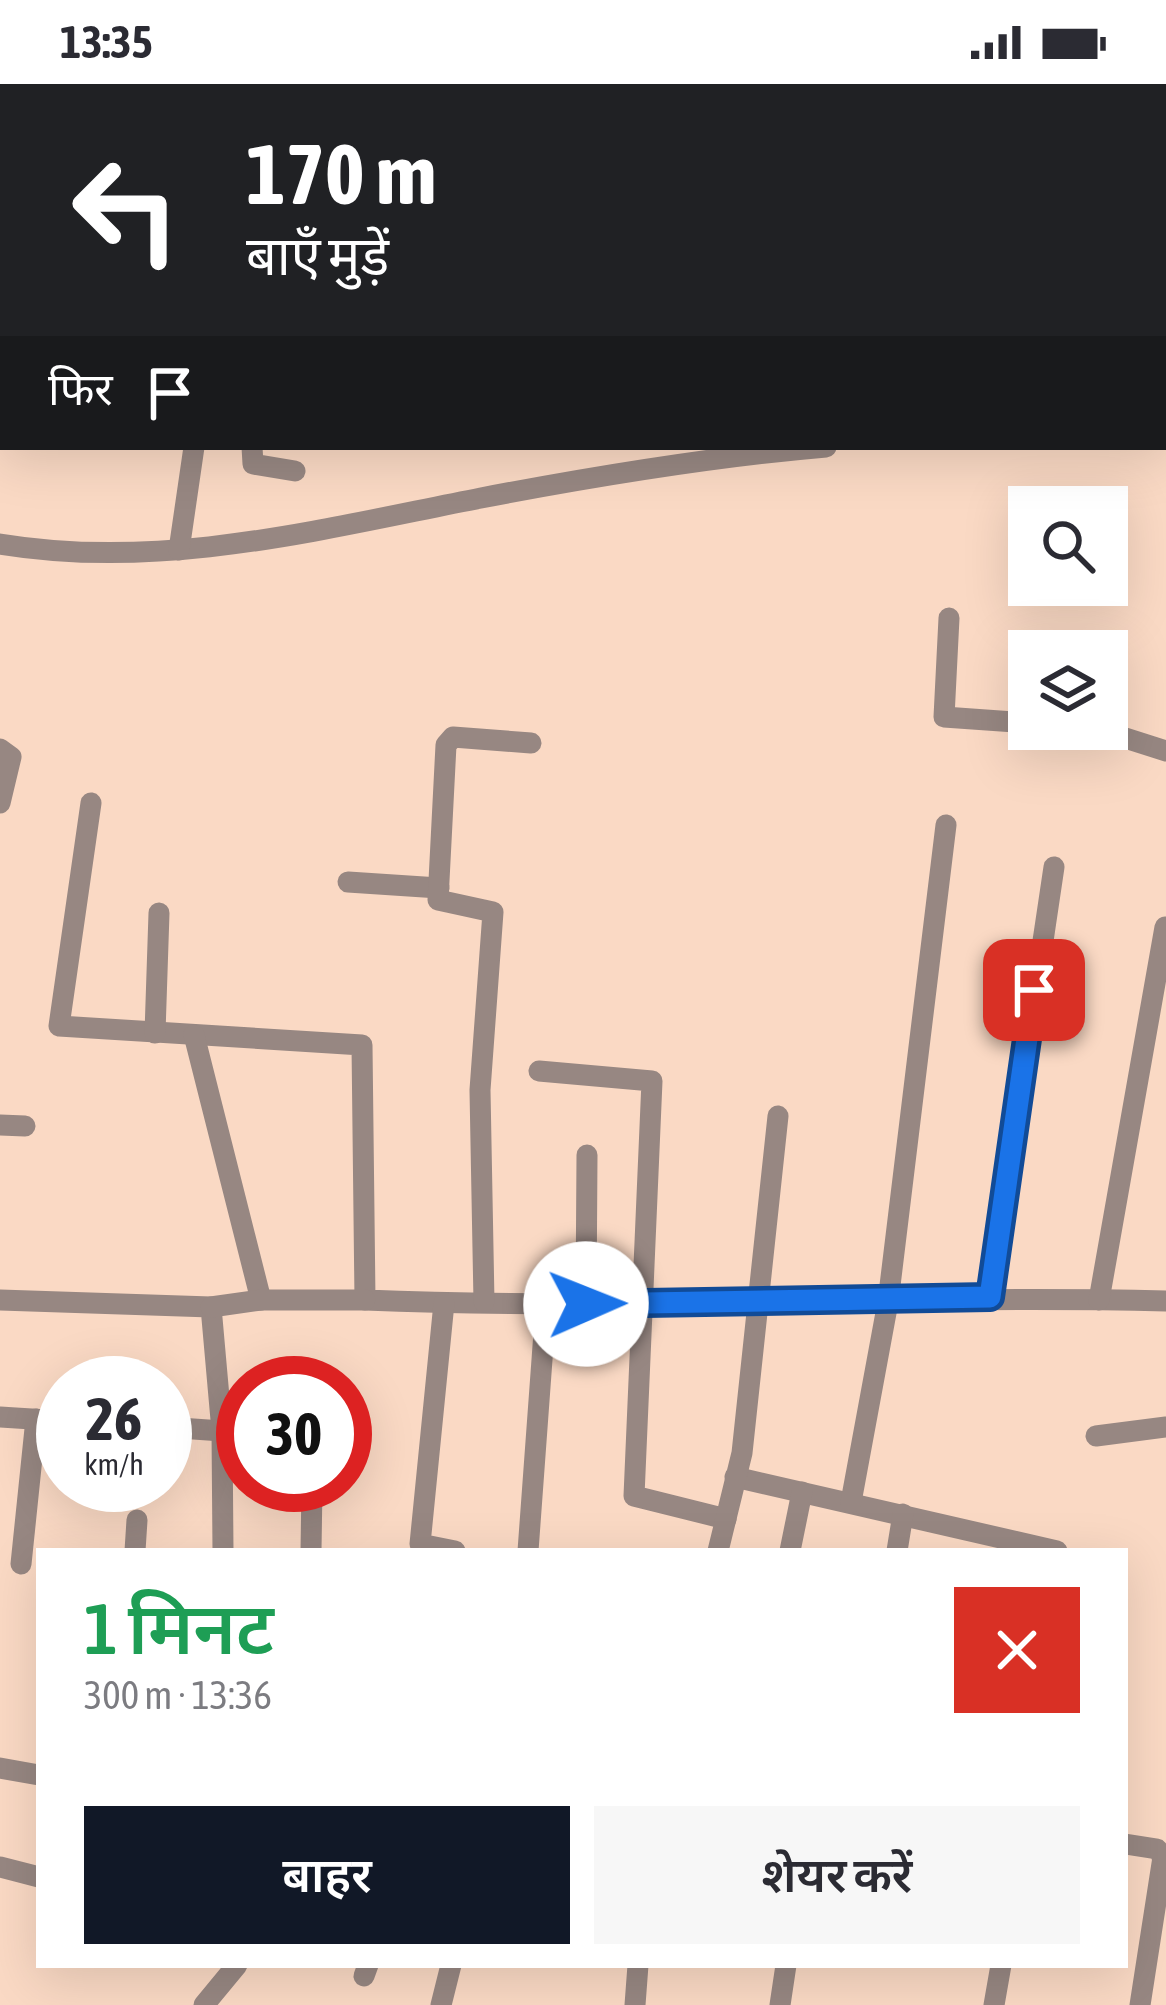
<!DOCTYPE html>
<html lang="hi">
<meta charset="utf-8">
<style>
body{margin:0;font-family:"Asap Condensed","Noto Sans Devanagari",sans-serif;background:#f7f7f7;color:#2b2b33;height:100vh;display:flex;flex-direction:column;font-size:45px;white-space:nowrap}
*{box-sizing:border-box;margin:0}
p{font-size:39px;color:#7c7c81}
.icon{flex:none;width:66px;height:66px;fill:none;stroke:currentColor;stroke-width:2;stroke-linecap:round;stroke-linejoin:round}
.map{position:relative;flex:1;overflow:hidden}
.side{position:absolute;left:36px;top:1464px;width:1092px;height:420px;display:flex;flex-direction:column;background:#fff;border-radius:0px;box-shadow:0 12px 48px #0002}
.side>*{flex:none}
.banner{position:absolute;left:0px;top:0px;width:1167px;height:366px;box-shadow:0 12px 48px #0002;background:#202124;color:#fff;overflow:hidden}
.controls{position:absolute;left:1008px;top:402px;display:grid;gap:24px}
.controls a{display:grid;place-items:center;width:120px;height:120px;border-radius:0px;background:#fff;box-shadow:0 12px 48px #0002;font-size:60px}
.speed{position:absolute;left:36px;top:1272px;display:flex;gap:24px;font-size:60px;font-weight:700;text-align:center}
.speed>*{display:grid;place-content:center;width:156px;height:156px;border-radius:50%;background:#fff;box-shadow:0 12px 48px #0002;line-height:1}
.speed small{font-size:30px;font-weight:400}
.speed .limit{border:18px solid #d22;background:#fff;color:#111}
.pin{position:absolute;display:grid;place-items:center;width:102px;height:102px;color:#fff;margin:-51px;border-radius:24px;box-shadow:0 6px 18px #0006}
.me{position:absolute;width:132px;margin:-66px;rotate:89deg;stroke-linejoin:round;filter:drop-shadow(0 0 9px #0008)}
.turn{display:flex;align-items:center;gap:42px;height:252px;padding:0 48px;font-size:54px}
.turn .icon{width:156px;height:156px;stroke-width:2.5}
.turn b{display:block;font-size:84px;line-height:102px}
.then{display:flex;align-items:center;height:114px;padding:0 48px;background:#0003;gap:24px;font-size:45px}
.round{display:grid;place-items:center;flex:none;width:126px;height:126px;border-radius:0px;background:#f7f7f7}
.overview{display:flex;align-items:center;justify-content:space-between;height:204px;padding:0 48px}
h1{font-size:72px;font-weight:600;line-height:90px;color:#1e9e55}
.primary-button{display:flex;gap:24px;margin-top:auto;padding:24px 48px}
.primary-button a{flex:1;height:138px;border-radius:0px;background:#111827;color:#fff;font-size:48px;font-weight:600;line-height:138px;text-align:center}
.primary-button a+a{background:#f7f7f7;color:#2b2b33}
.status{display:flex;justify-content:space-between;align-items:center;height:84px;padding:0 60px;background:#fff;direction:ltr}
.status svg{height:33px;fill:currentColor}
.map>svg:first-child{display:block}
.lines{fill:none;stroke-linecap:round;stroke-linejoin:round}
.minor{stroke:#978782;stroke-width:21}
.route-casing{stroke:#114b97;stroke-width:30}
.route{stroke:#1a73e8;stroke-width:21}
</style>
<div class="status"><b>13:35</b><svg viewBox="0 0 49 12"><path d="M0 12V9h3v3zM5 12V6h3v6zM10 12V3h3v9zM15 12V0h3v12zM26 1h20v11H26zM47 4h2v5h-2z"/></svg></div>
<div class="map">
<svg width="1166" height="1921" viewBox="0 0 1166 1921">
<rect width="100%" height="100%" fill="#fad9c4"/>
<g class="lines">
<g class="minor">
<path d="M113 0 131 3"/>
<path d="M740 0 763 3"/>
<path d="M1124 0 1160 3"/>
<path d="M262 3 263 0"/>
<path d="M563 3V0"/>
<path d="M878 3V0"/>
<path d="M916 3 917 0"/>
<path d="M1000 3V0"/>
<path d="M1079 3V0"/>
<path d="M1164 106 1166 107"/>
<path d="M0 287 3 289"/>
<path d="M1164 316H1166"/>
<path d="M252 363 253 380 295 387"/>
<path d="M0 460C163 487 322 445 481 414 596 392 710 373 826 363"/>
<path d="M179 466 194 363"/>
<path d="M949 534 944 633 1029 639"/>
<path d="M1097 645 1166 667"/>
<path d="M0 665 11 673 0 719"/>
<path d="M91 719 59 942 362 961 365 1216C632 1227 899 1211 1166 1217"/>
<path d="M348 798 439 804"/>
<path d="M155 949 159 829"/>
<path d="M194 951 261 1216"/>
<path d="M539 987 652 997 634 1412 726 1435"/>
<path d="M0 1041 25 1042"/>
<path d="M990 1213 1054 783"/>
<path d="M0 1216 211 1223 222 1347 223 1467"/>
<path d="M1099 1216 1165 843"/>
<path d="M484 1218 480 1006 493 828 438 816 446 661 453 653 531 659"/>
<path d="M444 1219 420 1460 455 1467"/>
<path d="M586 1220 587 1071"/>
<path d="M211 1223 261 1216H365"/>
<path d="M0 1333 63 1337"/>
<path d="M165 1343 222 1347"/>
<path d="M1096 1352 1166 1343"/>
<path d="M735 1393 1057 1467"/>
<path d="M851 1418 888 1218 946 741"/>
<path d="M135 1467 137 1436"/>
<path d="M311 1467 312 1401"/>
<path d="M528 1467 546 1221"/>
<path d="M718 1467 742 1369 778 1032"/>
<path d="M790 1467 802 1408"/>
<path d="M897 1467 903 1430"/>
<path d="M21 1480 36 1335"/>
<path d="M0 1684 39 1691"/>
<path d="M1125 1760 1157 1765 1163 1773 1140 1921"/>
<path d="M0 1783 39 1793"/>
<path d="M364 1892 368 1881"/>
<path d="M204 1921 237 1881"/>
<path d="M441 1921 451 1881"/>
<path d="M635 1921 638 1881"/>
<path d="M780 1921 786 1881"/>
<path d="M994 1921 1001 1881"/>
</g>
</g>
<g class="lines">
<g class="route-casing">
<path id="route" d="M586 1220 990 1213 1034 906"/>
</g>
<use href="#route" class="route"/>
</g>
</svg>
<div class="controls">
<a><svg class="icon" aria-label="search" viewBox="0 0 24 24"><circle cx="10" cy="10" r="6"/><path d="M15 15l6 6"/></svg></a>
<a><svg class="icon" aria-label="layers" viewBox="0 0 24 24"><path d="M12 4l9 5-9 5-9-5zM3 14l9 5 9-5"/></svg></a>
</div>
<div class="speed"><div>26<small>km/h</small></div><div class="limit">30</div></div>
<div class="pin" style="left:1034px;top:906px;background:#d93025"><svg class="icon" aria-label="arrive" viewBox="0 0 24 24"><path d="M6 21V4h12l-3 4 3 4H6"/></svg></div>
<svg class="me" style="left:586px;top:1220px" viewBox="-20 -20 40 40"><circle r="19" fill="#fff"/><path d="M0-13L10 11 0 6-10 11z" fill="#1a73e8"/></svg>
<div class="banner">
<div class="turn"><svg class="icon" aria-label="left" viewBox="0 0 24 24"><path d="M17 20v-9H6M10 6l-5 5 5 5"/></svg><div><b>170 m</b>बाएँ मुड़ें</div></div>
<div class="then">फिर<svg class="icon" aria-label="arrive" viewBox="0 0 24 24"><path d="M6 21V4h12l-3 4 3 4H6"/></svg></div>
</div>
<section class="side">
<div class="overview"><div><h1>1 मिनट</h1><p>300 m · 13:36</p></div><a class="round" style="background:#d93025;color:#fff"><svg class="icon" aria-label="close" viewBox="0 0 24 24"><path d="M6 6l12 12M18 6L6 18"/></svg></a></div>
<div class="primary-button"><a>बाहर</a><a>शेयर करें</a></div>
</section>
</div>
